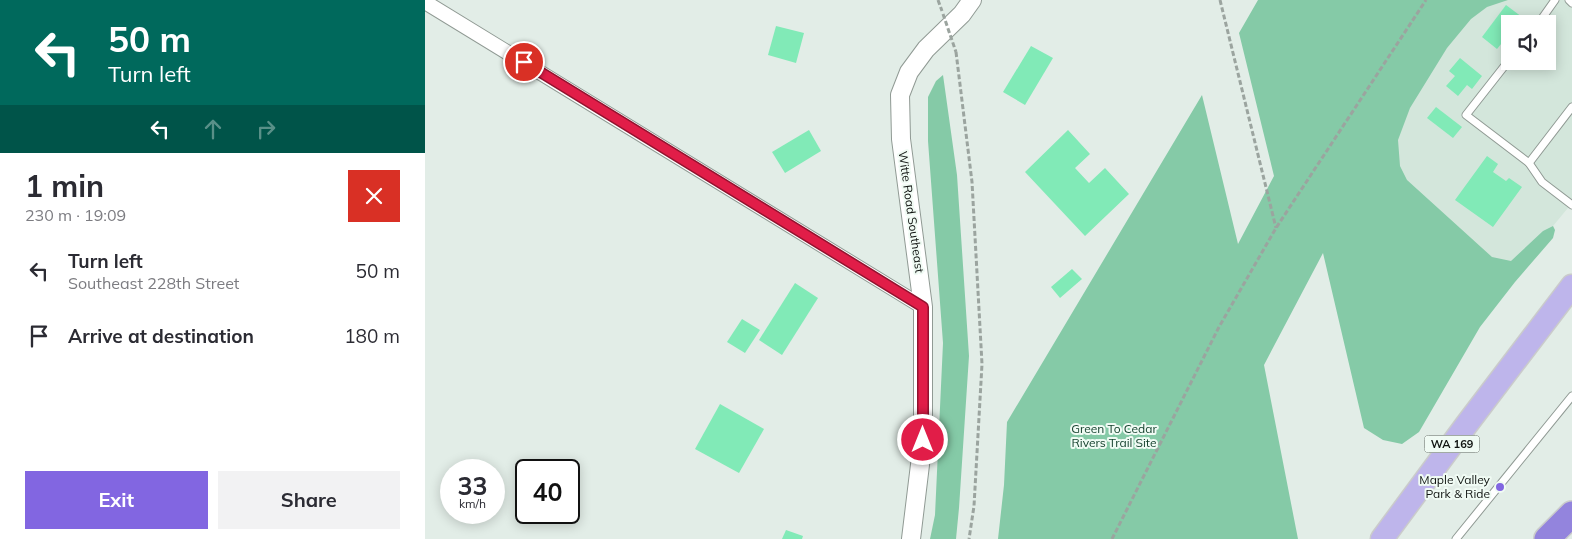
<!DOCTYPE html>
<meta charset="utf-8">
<style>
body{margin:0;font-family:Mulish,sans-serif;background:#f2f2f3;color:#2b2b33;height:100vh;display:flex;flex-direction:column;font-size:19px;white-space:nowrap}
*{box-sizing:border-box;margin:0}
p{font-size:16px;color:#7c7c81}
.icon{flex:none;width:28px;height:28px;fill:none;stroke:currentColor;stroke-width:2;stroke-linecap:round;stroke-linejoin:round}
.map{position:relative;flex:1;overflow:hidden}
.panel{display:flex;flex-direction:column;background:#fff;width:425px}
.panel>*{flex:none}
.top-card{background:#00695c;color:#fff;overflow:hidden}
.tools{position:absolute;left:1076px;top:15px;display:grid;gap:10px}
.tools a{display:grid;place-items:center;width:55px;height:55px;border-radius:0px;background:#fff;box-shadow:0 2px 12px #0003;font-size:25px}
.speed{position:absolute;left:15px;top:459px;display:flex;gap:10px;font-size:25px;font-weight:700;text-align:center}
.speed>*{display:grid;place-content:center;width:65px;height:65px;border-radius:50%;background:#fff;box-shadow:0 2px 12px #0003;line-height:1}
.speed small{font-size:12px;font-weight:400}
.speed .limit{border:2px solid #111;border-radius:8px;background:#fff;color:#111}
.pin{position:absolute;display:grid;place-items:center;width:42px;height:42px;color:#fff;margin:-21px;border:2px solid #fff;border-radius:50%;box-shadow:0 1px 5px #0007}
.me{position:absolute;width:55px;margin:-28px;rotate:0deg;stroke-linejoin:round;filter:drop-shadow(0 0 4px #0008)}
.turn{display:flex;align-items:center;gap:18px;height:105px;padding:0 25px;font-size:22px}
.turn .icon{width:65px;height:65px;stroke-width:2.5}
.turn b{display:block;font-size:35px;line-height:42px}
.lanes{display:flex;align-items:center;height:48px;padding:0 25px;background:#0003;justify-content:center;gap:25px;direction:ltr}
.lanes .off{opacity:.35}
.round{display:grid;place-items:center;flex:none;width:52px;height:52px;border-radius:0px;background:#f2f2f3}
.head{display:flex;align-items:center;justify-content:space-between;height:85px;padding:0 25px}
h1{font-size:30px;font-weight:700;line-height:38px}
.cta{display:flex;gap:10px;margin-top:auto;padding:10px 25px}
.cta a{flex:1;height:58px;border-radius:0px;background:#8266e1;color:#fff;font-size:20px;font-weight:700;line-height:58px;text-align:center}
.cta a+a{background:#f2f2f3;color:#2b2b33}
ul{padding:0;list-style:none}
li{display:flex;align-items:center;gap:15px;height:65px;padding:0 25px}
li div{flex:1}
li b{display:block;font-size:19px}
li em{font-style:normal}
main{display:flex;flex:1;min-height:0}
.map>svg:first-child{display:block}
.built{fill:#d3e6db;fill-rule:evenodd}
.green{fill:#85caa7}
.building{fill:#81eab7}
.lines{fill:none;stroke-linecap:round;stroke-linejoin:round}
.service-casing{stroke:#909a94;stroke-width:9}
.minor-casing{stroke:#909a94;stroke-width:16}
.tertiary-casing{stroke:#909a94;stroke-width:20}
.primary-casing{stroke:#cacbcb;stroke-width:25}
.motorway-casing{stroke:#cacbcb;stroke-width:28}
.path{stroke:#9ba49f;stroke-width:3;stroke-dasharray:5 2.5;stroke-linecap:butt}
.service{stroke:#fff;stroke-width:7}
.minor{stroke:#fff;stroke-width:14}
.tertiary{stroke:#fff;stroke-width:18}
.primary{stroke:#beb5eb;stroke-width:22}
.motorway{stroke:#9384dd;stroke-width:25}
.path-bridge{stroke:#9ba49f;stroke-width:3;stroke-dasharray:5 2.5;stroke-linecap:butt}
.route-casing{stroke:#92132f;stroke-width:12}
.route{stroke:#e11d48;stroke-width:9}
.poi-dot{fill:#8266e1;stroke:#f0fbf4;stroke-width:2}
.labels{text-anchor:middle;stroke-width:4;stroke-linejoin:round;paint-order:stroke}
.shield{fill:#f0fbf4;stroke:#535955;stroke-width:1}
.shield-label{font-size:11px;font-weight:bold;fill:#101411}
.street-label{font-size:12px;fill:#101411;stroke:#f0fbf4}
.park-label{font-size:12px;fill:#15422e;stroke:#f0fbf4}
.poi-label{font-size:12px;fill:#101411;stroke:#f0fbf4;text-anchor:end}
</style>
<main>
<section class="panel">
<div class="top-card">
<div class="turn"><svg class="icon" aria-label="left" viewBox="0 0 24 24"><path d="M17 20v-9H6M10 6l-5 5 5 5"/></svg><div><b>50 m</b>Turn left</div></div>
<div class="lanes"><svg class="icon" aria-label="left" viewBox="0 0 24 24"><path d="M17 20v-9H6M10 6l-5 5 5 5"/></svg><svg class="icon off" aria-label="ahead" viewBox="0 0 24 24"><path d="M12 20V5M6 11l6-6 6 6"/></svg><svg class="icon off" aria-label="right" viewBox="0 0 24 24"><path d="M7 20v-9h11M14 6l5 5-5 5"/></svg></div>
</div>
<div class="head"><div><h1>1 min</h1><p>230 m · 19:09</p></div><a class="round" style="background:#d93025;color:#fff"><svg class="icon" aria-label="close" viewBox="0 0 24 24"><path d="M6 6l12 12M18 6L6 18"/></svg></a></div>
<ul>
<li><svg class="icon" aria-label="left" viewBox="0 0 24 24"><path d="M17 20v-9H6M10 6l-5 5 5 5"/></svg><div><b>Turn left</b><p>Southeast 228th Street</p></div><em>50 m</em></li>
<li><svg class="icon" aria-label="arrive" viewBox="0 0 24 24"><path d="M6 21V4h12l-3 4 3 4H6"/></svg><div><b>Arrive at destination</b></div><em>180 m</em></li>
</ul>
<div class="cta"><a>Exit</a><a>Share</a></div>
</section>
<div class="map">
<svg width="1147" height="539" viewBox="0 0 1147 539">
<rect width="100%" height="100%" fill="#e2ede7"/>
<path class="built" d="M1050 0H1147V203L1086 277 948 161ZM1085 24H1122V61H1085Z"/>
<g class="green">
<path d="M833 0H1083L1062 7 1046 19 1022 48 985 108 973 140 975 166 982 180 1067 257 1086 261 1118 231 1128 226 1130 230 1128 238 1090 282 1055 327 994 432 977 444 958 440 939 428 898 253 839 365 873 539H573L579 485 582 422 777 95 813 244 849 176 814 33Z"/>
<path d="M518 75 532 175 544 356 534 508 531 539H505L510 515 518 343 503 141V97L511 81Z"/>
</g>
<g class="building">
<path d="M1081 5 1097 17 1092 24H1085V33L1072 49 1057 37Z"/>
<path d="M351 26 379 33 371 63 343 55Z"/>
<path d="M606 46 628 58 600 105 578 92Z"/>
<path d="M1035 58 1057 76 1047 89 1042 85 1033 96 1021 86 1030 76 1024 71Z"/>
<path d="M1011 107 1037 127 1028 138 1002 118Z"/>
<path d="M384 130 396 151 360 173 347 152Z"/>
<path d="M643 130 665 154 650 168 664 183 680 168 704 194 660 236 600 172Z"/>
<path d="M1062 156 1073 164 1068 172 1081 181 1084 178 1097 187 1068 227 1030 200Z"/>
<path d="M647 269 657 279 635 298 626 287Z"/>
<path d="M370 283 393 298 357 355 334 340Z"/>
<path d="M317 319 335 330 320 353 302 342Z"/>
<path d="M295 404 339 429 314 473 270 449Z"/>
<path d="M361 530 378 536 377 539H357Z"/>
</g>
<g class="lines">
<g class="service-casing">
<g id="service">
<path d="M1144 0 1147 3"/>
<path d="M1113 24 1130 0"/>
<path d="M1085 59 1041 115 1104 163 1147 107"/>
<path d="M1104 163 1117 182 1147 205"/>
<path d="M1031 539 1147 396"/>
</g>
</g>
<g class="minor-casing">
<path id="minor" d="M0 2 498 307"/>
</g>
<g class="tertiary-casing">
<path id="tertiary" d="M486 539 498 440V307L476 139 475 95 484 72 501 49 537 14 547 0"/>
</g>
<g class="primary-casing">
<path id="primary" d="M957 539 1042 424 1147 286"/>
</g>
<g class="motorway-casing">
<path id="motorway" d="M1122 539 1147 514"/>
</g>
<g class="path">
<path d="M513 0 517 11"/>
<path d="M795 0 851 228"/>
<path d="M531 52 547 182 557 364 549 506 544 539"/>
<path d="M687 539 794 327 851 228 1001 0"/>
</g>
<use href="#service" class="service"/>
<use href="#minor" class="minor"/>
<use href="#tertiary" class="tertiary"/>
<use href="#primary" class="primary"/>
<use href="#motorway" class="motorway"/>
<path class="path-bridge" d="M518 14 531 52"/>
</g>
<g class="lines">
<g class="route-casing">
<path id="route" d="M99 62 498 307V440"/>
</g>
<use href="#route" class="route"/>
</g>
<circle class="poi-dot" cx="1075" cy="487" r="5"/>
<g class="labels">
<rect class="shield" x="999.5" y="435.5" width="55" height="17" rx="4"/>
<g class="shield-label">
<text x="1027" y="448">WA 169</text>
</g>
<g class="street-label">
<text transform="translate(486 212) rotate(82)" y="4">Witte Road Southeast</text>
</g>
<g class="park-label">
<text x="689" y="433">Green To Cedar<tspan x="689" dy="14">Rivers Trail Site</tspan></text>
</g>
<g class="poi-label">
<text x="1065" y="484">Maple Valley<tspan x="1065" dy="14">Park &amp; Ride</tspan></text>
</g>
</g>
</svg>
<div class="tools">
<a><svg class="icon" aria-label="sound" viewBox="0 0 24 24"><path d="M4 9h4l5-4v14l-5-4H4zM17 9q2 3 0 6"/></svg></a>
</div>
<div class="speed"><div>33<small>km/h</small></div><div class="limit">40</div></div>
<div class="pin" style="left:99px;top:62px;background:#d93025"><svg class="icon" aria-label="arrive" viewBox="0 0 24 24"><path d="M6 21V4h12l-3 4 3 4H6"/></svg></div>
<svg class="me" style="left:498px;top:440px" viewBox="-20 -20 40 40"><circle r="17" fill="#e11d48" stroke="#fff" stroke-width="3"/><path d="M0-11L8 9 0 5-8 9z" fill="#fff"/></svg>
</div>
</main>
